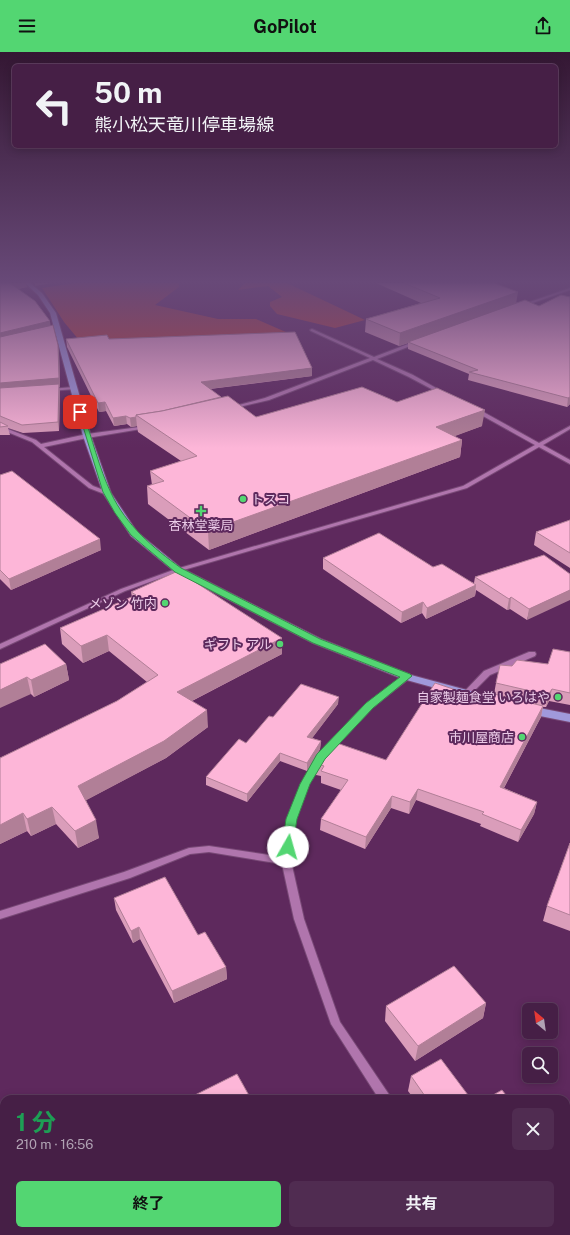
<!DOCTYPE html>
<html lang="ja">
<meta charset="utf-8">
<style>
body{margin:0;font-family:"Public Sans","Noto Sans JP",sans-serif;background:#502c51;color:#f1f3f6;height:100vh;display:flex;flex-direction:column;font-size:15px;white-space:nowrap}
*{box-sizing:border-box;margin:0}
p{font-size:13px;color:#b0a2b3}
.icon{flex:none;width:22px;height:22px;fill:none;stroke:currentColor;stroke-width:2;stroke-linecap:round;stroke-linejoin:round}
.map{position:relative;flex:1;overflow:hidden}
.drawer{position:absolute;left:0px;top:1043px;width:570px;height:140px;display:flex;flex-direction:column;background:#461f46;border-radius:12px 12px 0 0;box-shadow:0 2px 10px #0003,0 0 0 1px #5e3d5f}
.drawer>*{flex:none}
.guide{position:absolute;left:12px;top:12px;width:546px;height:84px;border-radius:6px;box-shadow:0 2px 10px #0003,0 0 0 1px #5e3d5f;background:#461f46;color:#f1f3f6;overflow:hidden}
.needle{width:26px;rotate:331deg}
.fabs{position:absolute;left:522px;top:951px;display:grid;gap:8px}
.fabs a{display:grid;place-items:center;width:36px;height:36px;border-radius:6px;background:#461f46;box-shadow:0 2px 10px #0003,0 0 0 1px #5e3d5f;font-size:20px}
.pin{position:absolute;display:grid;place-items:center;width:34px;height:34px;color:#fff;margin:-17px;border-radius:8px;box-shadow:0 2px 6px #0006}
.me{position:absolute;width:44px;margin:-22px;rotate:7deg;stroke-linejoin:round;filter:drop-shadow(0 0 3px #0008)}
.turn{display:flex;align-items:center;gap:14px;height:84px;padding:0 16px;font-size:18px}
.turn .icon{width:52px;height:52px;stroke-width:2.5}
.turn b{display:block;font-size:28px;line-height:34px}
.round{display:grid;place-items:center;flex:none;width:42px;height:42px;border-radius:6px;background:#502c51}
.overview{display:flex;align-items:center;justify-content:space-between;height:68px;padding:0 16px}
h1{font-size:24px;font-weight:700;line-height:30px;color:#1e9e55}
.action{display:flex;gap:8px;margin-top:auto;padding:8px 16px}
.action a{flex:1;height:46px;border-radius:6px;background:#53d672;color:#111;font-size:16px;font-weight:700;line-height:46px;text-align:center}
.action a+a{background:#502c51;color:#f1f3f6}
header{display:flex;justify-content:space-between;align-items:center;height:52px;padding:0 16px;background:#53d672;color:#111;font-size:18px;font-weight:700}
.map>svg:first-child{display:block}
.forest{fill:#b74237}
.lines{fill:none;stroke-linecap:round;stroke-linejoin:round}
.minor-casing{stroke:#784976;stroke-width:2}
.major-casing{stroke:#784976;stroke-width:2}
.minor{fill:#b075ad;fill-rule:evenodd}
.major{fill:#a099db;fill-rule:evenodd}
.wall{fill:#da9dba}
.shaded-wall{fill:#b17f97}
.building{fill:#fdb6d8;stroke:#b17f97}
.route{fill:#53d672;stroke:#368b4a}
.poi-dot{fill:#53d672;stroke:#5e295d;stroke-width:1.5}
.labels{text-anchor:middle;stroke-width:4;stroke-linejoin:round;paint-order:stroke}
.poi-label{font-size:13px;fill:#ebcbe8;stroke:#5e295d;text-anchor:end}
</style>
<header><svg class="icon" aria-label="menu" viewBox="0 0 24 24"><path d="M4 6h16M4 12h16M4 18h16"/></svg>GoPilot<svg class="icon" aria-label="share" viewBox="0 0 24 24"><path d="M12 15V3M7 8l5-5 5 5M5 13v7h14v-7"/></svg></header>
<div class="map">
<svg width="570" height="1183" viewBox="0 0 570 1183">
<rect width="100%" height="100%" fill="#5e295d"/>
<g class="forest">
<path d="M75 231H179V235L155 253 218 267H256L295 284 230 287 79 288 64 270 42 236Z"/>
<path d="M245 231H287L365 268 335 276 277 262 270 254V250L282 245 268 234 238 238Z"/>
</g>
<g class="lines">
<g class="minor-casing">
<g id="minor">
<path d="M570 236V238L524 254 521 253Z"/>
<path d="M312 277 374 305 416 289H418V291L377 307 413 323 445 341 441 342 409 325 373 308 269 348 231 357V355L265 346 370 306 311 279 310 278Z"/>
<path d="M73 335 75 336V337L50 339 48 338 50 337Z"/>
<path d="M474 357H478L539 391 570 374V377L543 393 570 408V412L539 395 467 436 180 519 125 539 0 597V592L121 537 176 517 463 434 535 393 474 359Z"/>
<path d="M0 374 36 388 41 392 87 382 147 374 149 375 147 376 87 386 44 395 93 434 109 440V442L107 443 89 436 32 390 0 377Z"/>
<path d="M529 600H535L536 602 535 604 490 623 470 643H464L463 641 484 619Z"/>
<path d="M404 623H410L411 625 372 656 331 699H325L324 697 325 695 366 652Z"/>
<path d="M321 702 324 703 325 705 309 732 296 767 291 809 304 867 340 970 392 1047H379L331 972 294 867 282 812 209 800 190 802 130 826 0 867V859L124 820 189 796 209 794 282 805 288 767 301 732 318 703Z"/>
<path d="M316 1179H332L331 1183H315Z"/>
<path d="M471 1179H485L486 1183H472Z"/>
</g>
</g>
<g class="major-casing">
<g id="major">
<path d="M25 231H30L42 241 56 261 91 384 111 441 137 480 181 516 321 587 411 623 508 649 509 651 508 653 504 655 403 627 313 591 175 520 131 484 103 441 83 384 50 261 38 243Z"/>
<path d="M529 654 570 662V670L525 661 524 658 525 655Z"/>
</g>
</g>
<use href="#minor" class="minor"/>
<use href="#major" class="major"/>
</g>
<g class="wall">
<path d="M0 231 27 235 18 237 50 274 59 300 60 335H59L60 340 59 379 23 381 8 376 10 383H0Z"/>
<path d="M376 231H494L517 251 539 254 570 245V352L567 355 468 328 469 322 408 297V291L399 294 365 280 366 267 421 251Z"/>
<path d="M66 287H109L312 324 210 337 221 345 256 365 397 350 482 374 454 384 462 388 460 405 209 498 148 452 147 434 152 433 150 419 181 409 138 380 137 374 131 375 127 372 114 374 106 359 99 360 67 295Z"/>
<path d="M0 423 101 498 11 538 0 527Z"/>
<path d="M570 468V516L534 493 536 480Z"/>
<path d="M544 503 527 568 510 557 507 558 476 538 475 544 426 567 422 561 401 571 323 517V506L433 515 474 531 475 525Z"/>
<path d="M131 540 282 586V602L192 649 208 675 166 706 86 748 99 786 78 796 56 772 31 784 27 779 0 792V706L117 649 147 630 109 599 83 611 62 592 60 576 132 545Z"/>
<path d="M570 600V653L549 649 546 655H543L541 665 504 736 537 750 534 762 518 790 480 774 481 772 416 748 409 762 391 756 365 797 320 778 321 767 341 738 321 731V724L316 723V711L386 708 492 650 494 642 496 631 512 614 548 612Z"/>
<path d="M0 612H66L69 628 34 645Z"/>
<path d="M338 652 312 686 321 689 320 697 307 719 280 709 247 750 206 733V725L246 691 273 665Z"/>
<path d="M570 791V879L543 869 547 854Z"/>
<path d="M114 846 198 883 226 915 227 927 174 951 140 887 133 891 116 858Z"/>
<path d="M486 951 483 966 415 1009 385 969 386 954Z"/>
<path d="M411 1024 471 1047H414L408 1039Z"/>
<path d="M570 1062V1115L566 1111V1065Z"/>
</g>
<g class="shaded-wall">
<path d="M10 231H26L27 235 11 238Z"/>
<path d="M35 231H52L35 234Z"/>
<path d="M518 240 516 252 408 290V291L399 294 400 281Z"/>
<path d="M50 269 51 276 0 288V281Z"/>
<path d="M58 293 59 300 60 335H59L60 340 59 379 58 370 0 340V331Z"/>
<path d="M312 316V324L201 338V330Z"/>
<path d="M570 345V352L567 355 568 346Z"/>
<path d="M105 350 106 359 99 360 98 351Z"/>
<path d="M485 358 482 374 434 392 436 375Z"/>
<path d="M126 364 127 372 114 374 113 366Z"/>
<path d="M136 365 137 374 131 375 130 366Z"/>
<path d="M462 388 460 405 209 498 208 479Z"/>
<path d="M100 487 101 498 11 538 9 527Z"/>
<path d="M476 533 475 544 426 567 427 556Z"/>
<path d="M570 538V548L527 568 529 557Z"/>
<path d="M511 545 510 557 507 558 509 547Z"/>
<path d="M423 550 422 561 401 571 402 560Z"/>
<path d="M107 583 109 599 83 611 81 594Z"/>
<path d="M282 586V602L178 656 177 640Z"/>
<path d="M66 612 69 628 34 645 31 628Z"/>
<path d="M27 625 31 642 0 656V638Z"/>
<path d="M552 637 549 649 546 655 548 643Z"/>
<path d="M339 645 338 652 307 693V685Z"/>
<path d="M543 654 541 665 498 747 500 735Z"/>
<path d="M207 658 208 675 166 706 81 751 78 734Z"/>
<path d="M321 689 320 697 307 719V711Z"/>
<path d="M280 701V709L247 750V742Z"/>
<path d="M418 737 416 748 409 762 410 750Z"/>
<path d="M392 744 391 756 365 797 366 785Z"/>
<path d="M537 750 534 762 518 790 521 778Z"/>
<path d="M52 755 56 772 31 784 27 767Z"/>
<path d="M23 761 27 779 0 792V773Z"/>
<path d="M96 768 99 786 78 796 75 779Z"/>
<path d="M139 875 140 887 133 891 131 879Z"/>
<path d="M226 915 227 927 174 951 172 939Z"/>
<path d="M486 951 483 966 415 1009 418 994Z"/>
<path d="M69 1179H97L90 1183H62Z"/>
</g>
<g class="building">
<path d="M0 231H10L35 249 50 269 0 281Z"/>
<path d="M404 231H494L518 240 400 281 366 267 440 246Z"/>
<path d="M561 243 570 245V345L568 346 469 320 478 318 408 290 525 248 539 254Z"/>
<path d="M53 273 58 293 59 326 0 331V285Z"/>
<path d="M295 280 312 316 201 330 221 345 162 359 136 363V365L130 366 126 364 113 366 105 350 98 351 66 287 107 283 109 287Z"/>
<path d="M59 332 58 370 22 373 0 364V336Z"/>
<path d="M362 335 397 350 437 336 485 358 436 375 462 388 208 479 147 434 164 429 150 419 197 404 136 363 162 359 228 344 256 365Z"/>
<path d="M0 370 8 374 0 375Z"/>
<path d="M12 419 100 487 9 527 0 518V423Z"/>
<path d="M570 468V501L536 480Z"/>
<path d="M379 481 433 515 442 512 476 533 427 556 423 550 402 560 323 506Z"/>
<path d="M544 503 570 522V538L529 557 511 545 509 547 475 525Z"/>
<path d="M178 519 282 586 177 640 207 658 164 689 78 734 96 768 75 779 52 755 27 767 23 761 0 773V706L117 649 158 623 107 583 81 594 60 576 136 543 131 540Z"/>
<path d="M45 592 66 612 31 628 27 625 0 638V612Z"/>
<path d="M553 597 570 600V641L552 637 548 643 496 631 500 613 512 614 517 608 548 612Z"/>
<path d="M435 631 492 650 494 642 543 654 500 735 537 750 521 778 482 762 484 760 418 737 410 750 392 744 366 785 321 767 348 728 321 719 324 714 316 711 326 695 331 689 386 708Z"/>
<path d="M301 632 339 645 307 685 321 689 307 711 280 701 247 742 206 725 239 687 246 691 269 664 273 665Z"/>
<path d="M570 791V863L547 854Z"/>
<path d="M165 825 198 883 205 880 226 915 172 939 139 875 131 879 114 846Z"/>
<path d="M454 914 486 951 418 994 386 954Z"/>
<path d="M441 1007 471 1047H427L411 1024Z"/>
<path d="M237 1022 251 1047H187Z"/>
<path d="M502 1038 509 1047H486Z"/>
<path d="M570 1062V1095L566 1090V1065Z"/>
<path d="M570 1163V1183H549L553 1179H566V1167Z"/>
<path d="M52 1179H69L62 1183H53Z"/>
</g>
<linearGradient id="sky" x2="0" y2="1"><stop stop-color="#341733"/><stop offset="0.58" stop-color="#684978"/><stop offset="1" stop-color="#684978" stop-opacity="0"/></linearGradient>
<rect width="570" height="396" fill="url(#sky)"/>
<path class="route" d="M78 358 83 360C92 386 99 416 111 441 126 473 153 496 181 516L320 587 410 622 412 624 373 656 325 707 310 732 297 767 292 798H284L282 795 286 767 300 732 317 702 366 651 400 625 313 591 175 520 131 483 115 461 103 440Z"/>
<g class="poi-dot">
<circle cx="243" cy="447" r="4"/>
<path d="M199 453h4v4h4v4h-4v4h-4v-4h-4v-4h4z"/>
<circle cx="165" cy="551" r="4"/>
<circle cx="280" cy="592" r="4"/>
<circle cx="558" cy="645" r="4"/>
<circle cx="522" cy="685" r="4"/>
</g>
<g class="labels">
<g class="poi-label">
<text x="251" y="452" text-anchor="start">トスコ</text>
<text x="201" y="478" text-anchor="middle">杏林堂薬局</text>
<text x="157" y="556">メゾン 竹内</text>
<text x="272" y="597">ギフト アル</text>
<text x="550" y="650">自家製麺食堂 いろはや</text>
<text x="514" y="690">市川屋商店</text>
</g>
</g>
</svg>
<div class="fabs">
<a><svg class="needle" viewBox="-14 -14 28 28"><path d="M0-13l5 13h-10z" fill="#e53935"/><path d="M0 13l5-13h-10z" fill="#b0a2b3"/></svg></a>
<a><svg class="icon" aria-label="search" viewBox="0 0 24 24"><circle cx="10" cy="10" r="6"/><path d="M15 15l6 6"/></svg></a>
</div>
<div class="pin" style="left:80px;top:360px;background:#d93025"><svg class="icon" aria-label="arrive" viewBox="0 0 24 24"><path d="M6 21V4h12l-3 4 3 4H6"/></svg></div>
<svg class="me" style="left:288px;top:795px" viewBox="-20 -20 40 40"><circle r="19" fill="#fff"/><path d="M0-13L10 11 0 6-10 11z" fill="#53d672"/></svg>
<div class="guide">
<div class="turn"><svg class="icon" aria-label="left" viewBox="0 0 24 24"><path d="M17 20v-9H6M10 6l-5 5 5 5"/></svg><div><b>50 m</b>熊小松天竜川停車場線</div></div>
</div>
<section class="drawer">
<div class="overview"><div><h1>1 分</h1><p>210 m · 16:56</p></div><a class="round"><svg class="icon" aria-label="close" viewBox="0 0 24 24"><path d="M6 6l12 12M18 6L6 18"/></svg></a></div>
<div class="action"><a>終了</a><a>共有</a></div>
</section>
</div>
